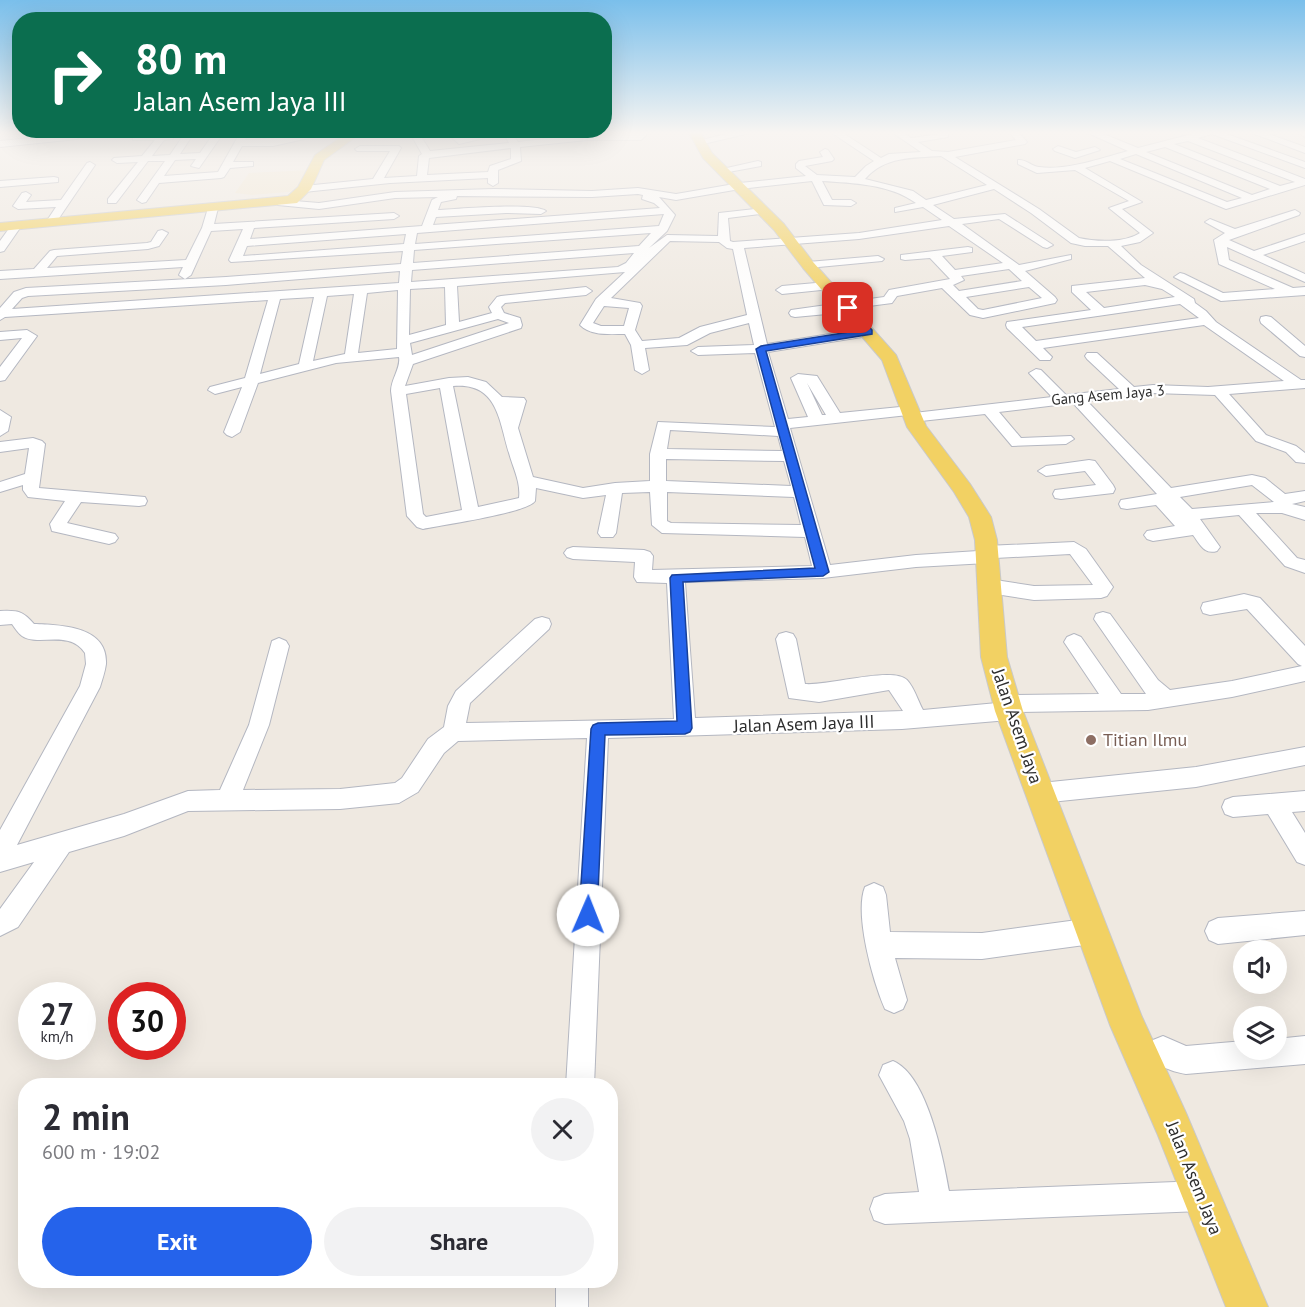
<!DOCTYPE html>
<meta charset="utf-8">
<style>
body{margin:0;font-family:"PT Sans",sans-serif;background:#f2f2f3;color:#2b2b33;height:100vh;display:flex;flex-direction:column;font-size:22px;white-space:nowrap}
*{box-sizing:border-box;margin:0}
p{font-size:20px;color:#7c7c81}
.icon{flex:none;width:33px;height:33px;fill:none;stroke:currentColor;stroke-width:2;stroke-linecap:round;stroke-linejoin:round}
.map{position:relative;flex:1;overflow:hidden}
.drawer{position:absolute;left:18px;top:1078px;width:600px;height:210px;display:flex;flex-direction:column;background:#fff;border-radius:24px;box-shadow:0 6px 24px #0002}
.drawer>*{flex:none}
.hud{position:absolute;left:12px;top:12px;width:600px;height:126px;border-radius:24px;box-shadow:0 6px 24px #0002;background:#0b6e4f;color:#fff;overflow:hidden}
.tools{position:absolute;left:1233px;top:940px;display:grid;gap:12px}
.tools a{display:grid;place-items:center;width:54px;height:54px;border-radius:50%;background:#fff;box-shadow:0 6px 24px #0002;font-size:30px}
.speed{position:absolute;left:18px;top:982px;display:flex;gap:12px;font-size:30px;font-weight:700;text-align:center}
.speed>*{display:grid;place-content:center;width:78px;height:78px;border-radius:50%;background:#fff;box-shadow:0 6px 24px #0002;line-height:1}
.speed small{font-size:15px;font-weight:400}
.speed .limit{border:9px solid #d22;background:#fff;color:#111}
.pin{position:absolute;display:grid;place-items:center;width:51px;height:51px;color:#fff;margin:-26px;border-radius:12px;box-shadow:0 3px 9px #0006}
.me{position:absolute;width:66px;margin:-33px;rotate:1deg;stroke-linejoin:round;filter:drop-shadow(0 0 4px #0008)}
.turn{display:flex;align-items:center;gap:21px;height:126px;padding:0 24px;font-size:27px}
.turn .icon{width:78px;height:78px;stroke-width:2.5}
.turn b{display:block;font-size:42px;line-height:51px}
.round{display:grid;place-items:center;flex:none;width:63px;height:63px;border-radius:32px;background:#f2f2f3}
.overview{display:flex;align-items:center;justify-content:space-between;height:102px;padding:0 24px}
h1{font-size:36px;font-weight:800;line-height:45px}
.button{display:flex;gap:12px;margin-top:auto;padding:12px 24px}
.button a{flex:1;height:69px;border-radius:36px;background:#2563eb;color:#fff;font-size:24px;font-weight:800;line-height:69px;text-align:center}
.button a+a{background:#f2f2f3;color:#2b2b33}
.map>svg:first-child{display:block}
.education{fill:#f0e6d1}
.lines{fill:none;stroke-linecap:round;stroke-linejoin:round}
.minor-casing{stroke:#b4b7c1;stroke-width:2}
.major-casing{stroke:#c9c9c9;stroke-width:2}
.minor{fill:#fff;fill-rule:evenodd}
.major{fill:#f2d163;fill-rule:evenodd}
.route{fill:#2563eb;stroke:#184099;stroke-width:1.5}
.education-dot{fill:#8d6e63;stroke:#fff;stroke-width:2}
.labels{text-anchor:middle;stroke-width:4.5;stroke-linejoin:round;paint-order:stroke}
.far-street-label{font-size:15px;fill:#2e2e2e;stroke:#fff}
.street-label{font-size:18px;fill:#2e2e2e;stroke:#fff}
.education-label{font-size:18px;fill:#785e54;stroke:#fff;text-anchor:start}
</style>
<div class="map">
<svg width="1305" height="1307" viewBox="0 0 1305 1307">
<rect width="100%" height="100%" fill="#efe9e1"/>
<path class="education" d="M310 170 299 191 252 195 235 193 249 173Z"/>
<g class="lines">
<g class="minor-casing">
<g id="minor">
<path d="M185 133H194L180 154 200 153 214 133 222 135 199 168 191 166 196 159 175 160 164 176 218 172 240 133H249L245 140C275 140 302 133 331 133L273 146H242L233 162H253V166L230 168 224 177 221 178 159 183 146 202 142 203 137 200 165 161H148L116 203H108V199L138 162 117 163 112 160 114 158 142 156 155 140H133V136L173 135V139L164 140 152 156 170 155Z"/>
<path d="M410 133H419L430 151 509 143 504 133H512L518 142 587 134 648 133 641 140H587L520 147 521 161 498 170V183L493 186 488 183V178L390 183 304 192 299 189 304 186 373 179 390 151H357L355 149 360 146H399L401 148 384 178 417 176 419 156 422 154ZM511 148V159L490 166 488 172 427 175 429 158Z"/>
<path d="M447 133H456L461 138 479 135 484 138 459 144Z"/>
<path d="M730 133H750L699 145 694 142Z"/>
<path d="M832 133H843L881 158 889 154 921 152 893 133H904L911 138 948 133V137L918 142 932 151 948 152 1016 140 1010 133H1019L1027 142 1025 144 955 157 1039 209 1079 238C1097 242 1124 243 1140 233L1109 208 1129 201 1075 170 1037 173 1018 164V160C1026 159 1031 166 1039 167 1066 171 1102 158 1128 151L1088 133H1101L1138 148 1196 133H1224L1305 162V168L1212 134 1198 138 1305 179V185L1226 209 1110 161 1085 168 1142 202 1122 209 1153 233 1140 242 1121 246 1141 265 1194 299 1195 303 1206 311 1216 322 1301 380H1305V388L1229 394 1266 435 1296 446 1305 453V463L1296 462 1286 452 1256 441 1215 395 1153 393 1087 401 1171 488 1252 475 1265 478 1285 494 1305 491V501L1292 504 1305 507V520L1282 513H1256L1297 558 1305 560V573L1285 566 1239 515 1200 519 1220 547 1217 551C1204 555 1200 544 1193 535L1153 541 1147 539 1144 535 1147 531 1175 526 1156 505 1127 509 1121 508 1119 504 1121 500 1157 494 1073 403 999 412 1021 438 1071 436 1074 439 1066 444 1012 446 985 414 912 422 905 418 908 415 790 428 830 565 916 555 978 551 980 548 986 546 1074 542 1086 549 1113 587 1107 596 1101 598 1034 600 989 593 983 591 980 586 983 581 989 579 1034 586 1093 585 1070 554 995 558 993 561 987 563 916 567 823 578 685 582 695 718 903 711 889 690 819 702 789 698 776 639 779 634 786 632 793 634 796 639 805 684C828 686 893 666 907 680 914 687 918 701 923 710L997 703 1000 698 1007 695 1099 694 1064 642 1067 637 1074 634 1081 637 1121 694H1146L1094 619 1096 614 1103 612 1110 614 1158 680 1170 690 1232 681 1302 666 1298 664 1247 609 1210 615 1203 613 1201 608 1203 603 1244 594 1260 598 1305 646V681L1232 697 1148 710 1019 712 1016 717 1009 720 902 729 608 738 594 1086H566L587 738 458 741 444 753 418 792 399 803 340 809 188 811 124 836 69 852 18 927 0 936V909L34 862 0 872V830L80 686 86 664 85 653C69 629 38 647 22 636 18 633 15 628 12 624L0 625V611C17 610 23 611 34 624 61 625 108 626 106 664 105 672 102 680 100 687L17 845 124 814 188 791 220 790 249 725 272 641 279 638 286 641 289 646 269 725 243 790 340 789 395 783 402 778 428 739 444 727 448 706 456 691 535 619 542 617 549 619 551 624 549 629 470 703 466 723 674 719 667 583 637 582 634 577 635 562 573 559 567 557 564 553 567 549 573 547 644 550 650 552 653 556 652 570 812 566 805 537 662 533 652 525 650 492 622 493 616 533 613 537H601L598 533 606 495 583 498 536 488 535 501C527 513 442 525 423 529L417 527 407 516 391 391C391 379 401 368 399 357L336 363 258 383 240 432 232 437 227 435 224 432 242 387 215 394 208 390 210 387 245 378 268 300 5 317 0 320V308L14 292 26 288 226 277 401 264 403 251 231 262 229 260 243 229 211 231 191 275 185 279 179 275 183 267 0 279V271L34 269 50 251 54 250 147 243 151 242 158 231 162 230 168 233 159 246 148 249 57 256 47 268 186 260 202 228 208 208 213 205 218 208 214 224 394 213 399 216 394 219 254 228 250 239 422 226 432 200 438 197 395 198 319 209 278 205V201L282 200 319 203 395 192 494 189 592 191 638 188 676 194 740 183 806 176 796 168V164L799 161 823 157 820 152 825 149 828 150 834 159 832 161 805 166 817 175 855 177 866 166 874 161ZM1188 141 1295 182 1280 186 1174 144ZM1165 147 1270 189 1252 195 1146 152ZM1136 154 1242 198 1227 202 1120 159ZM941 156 987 185 926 200 913 191 865 179C885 156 912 158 941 156ZM812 181 824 205 851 206 856 203 851 200H832L822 181C853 183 890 184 916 203L895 208V212L923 207 942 220 859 233 733 242 730 241 728 218 768 213 769 211 764 208 719 213 718 236 667 235 649 248 667 231 675 215 659 197 676 200 740 189ZM994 189 1031 213 1071 243 1085 246H1108L1145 278 1072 286V292L1091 310 1007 322 1006 325 1007 328 1040 360H1050L1052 357 1043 348 1204 325 1284 381 1208 387 1153 385 1134 387 1097 353H1087L1085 356 1087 359 1119 389 1066 395 1041 370 1036 369 1029 373 1052 397 914 413 917 410 910 406 840 413 817 376 798 374 791 378 808 417 788 419 768 352 868 336 875 332 868 328 767 344 744 248 859 239 949 226 1003 263 955 270 942 256 972 252V248L968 247 901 255V259L905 260 930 258 950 279 889 290 884 297 791 310 789 313 791 316 795 317 848 312 854 308 892 303 897 296 942 288 970 315 983 318 1055 303 1057 300 1055 297 1025 271 1071 259V255L1019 265 962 224 999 219 1043 247 1047 248 1053 245 1005 214 954 219 933 205ZM638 194 643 195 642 199 654 203 660 208 433 225 436 217 506 213 541 214 546 211C534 202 458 209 438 210L441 202 456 199 457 196 592 197ZM664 214 659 226 415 244 417 233ZM651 233 639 246 413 263 414 250ZM406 234 404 244 243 256 247 246ZM670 241 719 242 727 248 733 249 747 315 700 327 679 338 642 341 635 330 642 306 640 303 611 298ZM634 253 626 263 618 267 411 282 412 270ZM1009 269 1022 281 959 291 953 285 964 280 961 276ZM400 271 399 283 12 309 22 298 28 296 226 285ZM625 272 596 299 580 325C591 336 609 334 625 334L631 345 635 370 642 374 649 370 645 348 687 345 710 333 749 323 754 345 698 347 691 351 698 355 755 353 775 427 658 422 650 454V481L615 483 583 488 533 477 518 428 526 401 524 398 502 397 486 382 468 377 449 378 405 386 413 364 521 328 522 325 520 318 504 313 501 307 505 303 586 295 592 291 586 287 501 296 497 297 489 307 492 313 459 322 457 286ZM1145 285 1162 289 1175 297 1104 308 1086 292ZM445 287 446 325 409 335 410 289ZM1029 287 1042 298 983 310 978 309 966 297ZM398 290 397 349 358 353 367 293ZM354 294 345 354 313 361 327 296ZM314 297 299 364 260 374 280 299ZM1180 304 1199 318 1036 341 1022 327ZM604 306 629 308 624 326H601L593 323ZM498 319 509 323 412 355 410 343ZM807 383 826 415H822ZM453 386C498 382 499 421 509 453 513 468 521 482 519 498L478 507ZM440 388 462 510 426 517 423 514 406 394ZM670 430 778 436 782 451 667 449ZM666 459 784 461 791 486 666 481ZM1252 485 1274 502 1192 509 1180 497ZM667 492 794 497 801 525 671 523 667 521Z"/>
<path d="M1252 133H1266L1305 147V153Z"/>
<path d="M1298 133H1305V137Z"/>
<path d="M74 134 79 137 77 139 0 147V141Z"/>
<path d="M1058 146 1076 152 1095 147 1100 150 1075 158 1055 151 1053 149Z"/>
<path d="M758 161 761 162V166L723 173 718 170Z"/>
<path d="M90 162 95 165 55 224H47L46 222 56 207 18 209 13 206 22 193 26 192 31 195 26 202 61 200 87 163Z"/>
<path d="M54 177 58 178V182L0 187V181Z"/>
<path d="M1295 210 1300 213 1299 215 1229 240 1254 251 1305 234V241L1263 255 1305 274V282L1227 247 1229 260 1293 288 1305 287V295L1221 301 1174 277 1180 273 1184 274 1223 293 1275 289 1219 264 1214 240 1225 233 1205 222 1210 219 1235 229Z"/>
<path d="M17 222 22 225 4 251 0 252V241L13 223Z"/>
<path d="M878 256 884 259 882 261 808 268 802 265 808 262Z"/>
<path d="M827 282 831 283V289L782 294 776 290 782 286Z"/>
<path d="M1266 316 1271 317 1305 346V357L1300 356 1261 323 1260 320 1261 317Z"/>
<path d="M27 330 37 336 5 380 0 381V367L22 338 0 340V332Z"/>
<path d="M0 410 11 417 8 431 0 436Z"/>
<path d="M33 438 42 441 45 444 39 488 145 497 147 501 145 505 139 506 81 502 67 523 115 534 118 538 115 542 109 544 52 531 50 524 65 501 28 497 23 490V485L0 492V482L25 474 29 448 0 452V442Z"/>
<path d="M1089 460 1095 461 1113 485 1115 489 1113 493 1061 499 1055 498 1053 494 1055 490 1096 485 1085 471 1046 476 1038 471 1046 466Z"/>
<path d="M1305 747V765L1196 787 1041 803 1033 800 1030 793 1033 786 1041 783 1196 767Z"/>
<path d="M1305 791V811L1292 812 1305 833V865L1297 862 1268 814 1233 817 1225 814 1222 807 1225 800 1233 797Z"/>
<path d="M874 883 883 887 886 895 890 932 982 933 1092 918 1101 922 1105 931 1101 940 1092 944 982 959 895 958 907 1000 903 1009 894 1013 885 1009C873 982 854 914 865 887Z"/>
<path d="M1305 911V935L1218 944 1209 940 1205 931 1209 922 1218 918Z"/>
<path d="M1163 1036 1186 1046 1244 1041V1050H1276V1039L1305 1036V1064L1186 1074C1169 1071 1156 1066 1149 1050L1153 1040Z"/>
<path d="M893 1061C927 1075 943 1157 949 1191L1201 1181 1212 1185 1216 1196 1212 1207 1201 1211 885 1224 874 1220 870 1209 874 1198 885 1194 919 1192 910 1139 904 1121 879 1075 883 1065Z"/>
<rect x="556" y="1281" width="32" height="26"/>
</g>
</g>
<g class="major-casing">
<g id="major">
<path d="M347 133H361L324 160 311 189 297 203 0 231V223L288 196 298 187 315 155Z"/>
<path d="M689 133H701L712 153 784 224 813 262 896 355 926 426 970 484 991 517 997 540 1007 657 1023 711 1142 1017 1186 1113 1268 1307H1226L1157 1133 1110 1025 995 711 981 657 975 540 969 517 954 492 907 427 882 360 803 268 774 230 703 158Z"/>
</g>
</g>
<use href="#minor" class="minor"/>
<use href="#major" class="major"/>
</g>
<linearGradient id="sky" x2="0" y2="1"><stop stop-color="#7abfeb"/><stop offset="0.42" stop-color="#f8f5f2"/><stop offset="1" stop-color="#f8f5f2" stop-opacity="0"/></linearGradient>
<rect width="1305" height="316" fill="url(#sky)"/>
<path class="route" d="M844 306H851L872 330V334L766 351 829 572 823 576 683 582 692 728 690 732 685 734 605 735 597 915 594 921 588 923 582 921 579 915 591 729 593 725 598 723 677 721 670 578 672 575 815 568 756 349 761 346 862 330 844 310Z"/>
<circle class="education-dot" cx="1091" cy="740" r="6"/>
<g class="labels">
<g class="far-street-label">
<text transform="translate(1108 395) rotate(-5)" y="5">Gang Asem Jaya 3</text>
</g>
<g class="street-label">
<text transform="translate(804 724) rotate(-2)" y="6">Jalan Asem Jaya III</text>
<text transform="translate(1017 726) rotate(71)" y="6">Jalan Asem Jaya</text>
<text transform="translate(1194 1178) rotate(68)" y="6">Jalan Asem Jaya</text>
</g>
<g class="education-label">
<text x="1103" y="746">Titian Ilmu</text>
</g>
</g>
</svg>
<div class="tools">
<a><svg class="icon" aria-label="sound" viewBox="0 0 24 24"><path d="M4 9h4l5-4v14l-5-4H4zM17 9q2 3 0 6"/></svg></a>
<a><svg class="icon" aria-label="layers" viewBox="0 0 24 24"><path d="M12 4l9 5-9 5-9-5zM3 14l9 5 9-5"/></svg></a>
</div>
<div class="speed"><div>27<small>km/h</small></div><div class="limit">30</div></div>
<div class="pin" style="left:848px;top:308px;background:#d93025"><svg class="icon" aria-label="arrive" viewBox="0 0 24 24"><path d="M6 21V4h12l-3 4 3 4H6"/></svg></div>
<svg class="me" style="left:588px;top:915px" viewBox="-20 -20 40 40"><circle r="19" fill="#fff"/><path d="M0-13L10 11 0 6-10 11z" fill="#2563eb"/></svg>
<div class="hud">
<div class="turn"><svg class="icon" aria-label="right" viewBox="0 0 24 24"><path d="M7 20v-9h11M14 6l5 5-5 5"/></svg><div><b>80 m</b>Jalan Asem Jaya III</div></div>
</div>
<section class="drawer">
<div class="overview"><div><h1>2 min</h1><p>600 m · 19:02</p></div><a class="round"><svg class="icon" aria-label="close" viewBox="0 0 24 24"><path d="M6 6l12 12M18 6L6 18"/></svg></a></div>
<div class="button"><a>Exit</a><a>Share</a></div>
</section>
</div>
